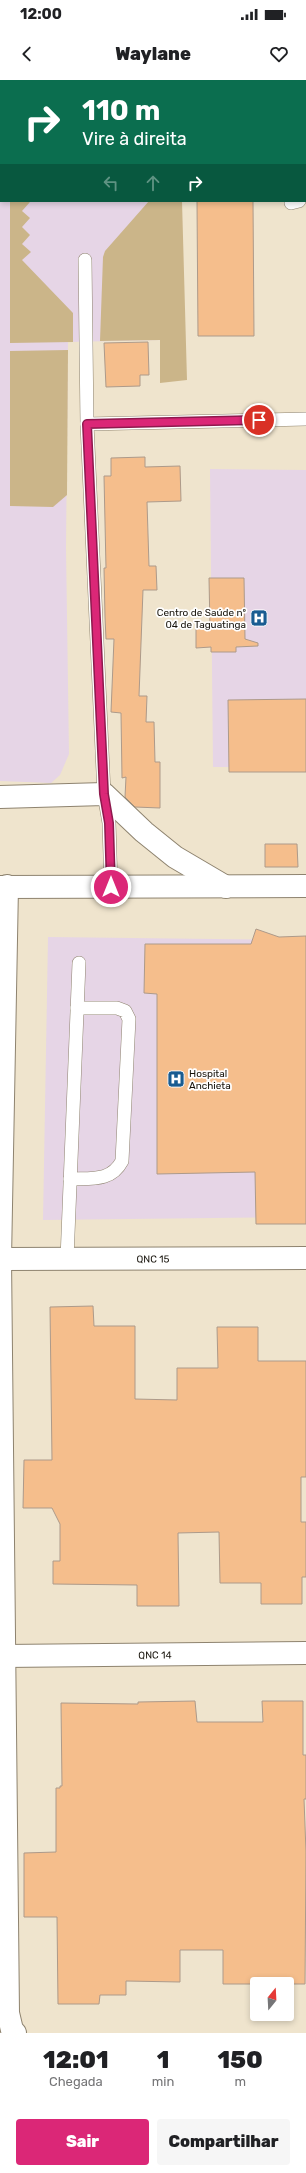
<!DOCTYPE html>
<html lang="pt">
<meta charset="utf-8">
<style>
body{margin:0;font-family:Rubik,sans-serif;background:#f6f6f6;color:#202124;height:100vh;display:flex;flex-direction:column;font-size:15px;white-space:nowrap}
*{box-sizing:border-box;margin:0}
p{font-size:13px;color:#757577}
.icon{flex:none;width:22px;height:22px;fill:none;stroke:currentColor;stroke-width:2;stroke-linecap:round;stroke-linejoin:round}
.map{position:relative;height:1953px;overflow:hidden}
.drawer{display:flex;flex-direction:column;background:#fff;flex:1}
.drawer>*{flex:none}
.banner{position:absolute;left:0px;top:0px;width:306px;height:122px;box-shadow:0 2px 6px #0003;background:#0b6e4f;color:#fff;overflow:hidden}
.needle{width:26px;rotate:18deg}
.controls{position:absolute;left:250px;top:1897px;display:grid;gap:8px}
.controls a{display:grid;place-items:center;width:44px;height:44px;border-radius:4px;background:#fff;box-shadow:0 2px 6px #0003;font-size:20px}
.pin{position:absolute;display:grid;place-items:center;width:34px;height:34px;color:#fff;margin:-17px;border:2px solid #fff;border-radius:50%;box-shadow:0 1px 4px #0007}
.me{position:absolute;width:44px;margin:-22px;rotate:0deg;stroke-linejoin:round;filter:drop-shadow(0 0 3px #0008)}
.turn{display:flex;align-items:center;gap:14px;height:84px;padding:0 16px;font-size:18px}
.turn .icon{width:52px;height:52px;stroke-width:2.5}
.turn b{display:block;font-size:28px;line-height:34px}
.lanes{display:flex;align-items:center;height:38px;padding:0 16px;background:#0003;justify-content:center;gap:20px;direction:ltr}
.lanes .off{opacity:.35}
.eta{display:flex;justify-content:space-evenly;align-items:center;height:68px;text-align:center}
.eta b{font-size:24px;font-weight:800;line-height:28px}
.cta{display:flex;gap:8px;margin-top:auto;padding:8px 16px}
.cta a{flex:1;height:46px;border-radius:4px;background:#db2777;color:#fff;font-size:16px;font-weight:800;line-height:46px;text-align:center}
.cta a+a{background:#f6f6f6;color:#202124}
.status{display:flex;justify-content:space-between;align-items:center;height:28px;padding:0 20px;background:#fff;direction:ltr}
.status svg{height:11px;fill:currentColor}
header{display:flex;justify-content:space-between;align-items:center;height:52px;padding:0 16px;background:#fff;font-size:18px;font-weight:800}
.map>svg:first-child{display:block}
.medical{fill:#e6d5e6}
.green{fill:#cbb589}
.building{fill:#f5be8c;stroke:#ad9a8a}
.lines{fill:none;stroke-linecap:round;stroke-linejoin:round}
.service-casing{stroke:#8e836f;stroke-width:14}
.minor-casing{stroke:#8e836f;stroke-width:24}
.tertiary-casing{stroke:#8e836f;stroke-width:24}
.service{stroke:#fff;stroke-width:13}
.minor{stroke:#fff;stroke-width:22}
.tertiary{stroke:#fff;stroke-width:22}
.route-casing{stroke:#8e194d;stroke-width:10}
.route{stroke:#db2777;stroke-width:7}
.labels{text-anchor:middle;stroke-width:3.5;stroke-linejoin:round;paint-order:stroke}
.poi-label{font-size:10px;fill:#17130b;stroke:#fff;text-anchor:end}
.street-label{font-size:10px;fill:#17130b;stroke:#fff}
</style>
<div class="status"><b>12:00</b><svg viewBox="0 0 49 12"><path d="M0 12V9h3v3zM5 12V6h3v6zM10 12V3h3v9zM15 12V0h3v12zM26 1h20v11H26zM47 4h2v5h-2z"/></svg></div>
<header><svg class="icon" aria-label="back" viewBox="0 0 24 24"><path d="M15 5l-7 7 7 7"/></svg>Waylane<svg class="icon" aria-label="heart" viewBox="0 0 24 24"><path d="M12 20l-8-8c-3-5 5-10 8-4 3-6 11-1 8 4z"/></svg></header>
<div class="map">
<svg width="306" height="1953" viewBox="0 0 306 1953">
<rect width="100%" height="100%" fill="#efe4cd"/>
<g class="medical">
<path d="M0 0H156L1 1V121H158L161 260 68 262 66 468 69 674 60 695 51 703 0 701Z"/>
<path d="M210 389 306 390V687H213Z"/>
<path d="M48 857 306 860V1137L43 1140Z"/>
</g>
<g class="green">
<path d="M10 121 30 122 22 131 30 138 22 147 30 155 22 164 31 172 22 180 73 233V262L10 263Z"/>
<path d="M149 121H182L187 300 160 303V260L100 261 103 177 105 171Z"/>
<path d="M68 270 67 415 53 427 10 426V271Z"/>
</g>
<g class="building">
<path d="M197 121H253L254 256H198Z"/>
<path d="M148 262 149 295H140V306L106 307 104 263Z"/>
<path d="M145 377V387L180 386 181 421 147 422 149 486H156L157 510H143L139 616H147L146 642H154L155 682H160V728L135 727 125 717 126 697 122 698 121 633 111 632 114 559H106L105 537 104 488H106L104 396H111V378Z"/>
<path d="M209 498H244L245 559 258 563V566L236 567V572H211V567L196 568V543L210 548Z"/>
<path d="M306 619V692H229L228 620Z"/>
<path d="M265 764H297L298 787H265Z"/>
<path d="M256 849 279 857 306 856V1144H256L255 1092 157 1094V914L144 913 145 864H251Z"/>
<path d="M93 1226 94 1246H135V1319L177 1320V1288H218L217 1247H258V1281H306V1397H301V1442H306V1497H302V1524H261V1503H220L219 1452 178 1453 179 1526H137V1505L53 1504V1481H60V1444L52 1428H23L24 1380H52L50 1227Z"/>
<path d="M195 1621 197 1642H263L262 1621H303V1675H306V1719H304L306 1772 305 1904H223V1870H180V1902L126 1901V1915H100L99 1924H58L57 1837H24V1773L56 1772V1708H60V1706H62L61 1623 138 1624V1622Z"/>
</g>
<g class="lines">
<g class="service-casing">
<g id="service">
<path d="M291 123 299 121"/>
<path d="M85 180 87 344 104 714 109 743 111 807"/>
<path d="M87 344 306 339"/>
<path d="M70 1099C91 1098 111 1102 122 1081L129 939 125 931 117 928H77"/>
<path d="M67 1179 79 883"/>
</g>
</g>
<g class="minor-casing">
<g id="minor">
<path d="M0 717 104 714 144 752 175 777 226 807"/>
<path d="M7 806 0 1179 8 1933 12 1950 15 1953"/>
<path d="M0 807 306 806"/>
<path id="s1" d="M3 1576 306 1573"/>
</g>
</g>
<g class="tertiary-casing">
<g id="tertiary">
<path id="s2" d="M0 1179 306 1178"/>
</g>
</g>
<use href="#service" class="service"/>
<use href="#minor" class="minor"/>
<use href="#tertiary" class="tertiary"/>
</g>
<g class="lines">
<g class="route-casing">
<path id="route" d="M111 807 109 743 104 714 87 344 259 340"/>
</g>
<use href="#route" class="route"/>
</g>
<defs>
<g id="hospital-square" transform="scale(0.9)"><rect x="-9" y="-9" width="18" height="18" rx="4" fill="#195c91" stroke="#fff"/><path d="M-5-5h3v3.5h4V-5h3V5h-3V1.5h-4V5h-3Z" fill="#fff"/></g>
</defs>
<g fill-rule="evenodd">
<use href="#hospital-square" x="259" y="538"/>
<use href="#hospital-square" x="176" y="999"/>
</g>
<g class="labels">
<g class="poi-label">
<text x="246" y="536">Centro de Saúde nº<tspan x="246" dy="12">04 de Taguatinga</tspan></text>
<text x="189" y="997" text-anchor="start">Hospital<tspan x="189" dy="12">Anchieta</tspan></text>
</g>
<g class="street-label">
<text dy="4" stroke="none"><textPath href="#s2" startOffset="153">QNC 15</textPath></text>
<text dy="4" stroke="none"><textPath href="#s1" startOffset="152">QNC 14</textPath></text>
</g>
</g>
</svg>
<div class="controls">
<a><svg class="needle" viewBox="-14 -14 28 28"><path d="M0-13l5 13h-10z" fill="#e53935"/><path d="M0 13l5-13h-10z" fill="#757577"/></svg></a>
</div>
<div class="pin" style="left:259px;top:340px;background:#d93025"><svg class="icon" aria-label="arrive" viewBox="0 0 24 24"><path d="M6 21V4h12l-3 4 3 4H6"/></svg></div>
<svg class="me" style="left:111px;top:807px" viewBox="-20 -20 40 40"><circle r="17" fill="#db2777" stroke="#fff" stroke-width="3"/><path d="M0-11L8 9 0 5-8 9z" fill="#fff"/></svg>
<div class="banner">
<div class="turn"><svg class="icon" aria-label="right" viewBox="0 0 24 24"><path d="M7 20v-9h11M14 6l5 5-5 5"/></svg><div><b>110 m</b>Vire à direita</div></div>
<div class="lanes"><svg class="icon off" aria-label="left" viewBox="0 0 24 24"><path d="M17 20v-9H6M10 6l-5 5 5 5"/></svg><svg class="icon off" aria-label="ahead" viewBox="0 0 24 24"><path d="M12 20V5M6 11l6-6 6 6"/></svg><svg class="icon" aria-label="right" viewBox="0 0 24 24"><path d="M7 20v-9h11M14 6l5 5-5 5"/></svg></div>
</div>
</div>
<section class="drawer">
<div class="eta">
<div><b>12:01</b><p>Chegada</p></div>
<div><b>1</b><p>min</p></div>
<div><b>150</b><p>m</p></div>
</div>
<div class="cta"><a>Sair</a><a>Compartilhar</a></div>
</section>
